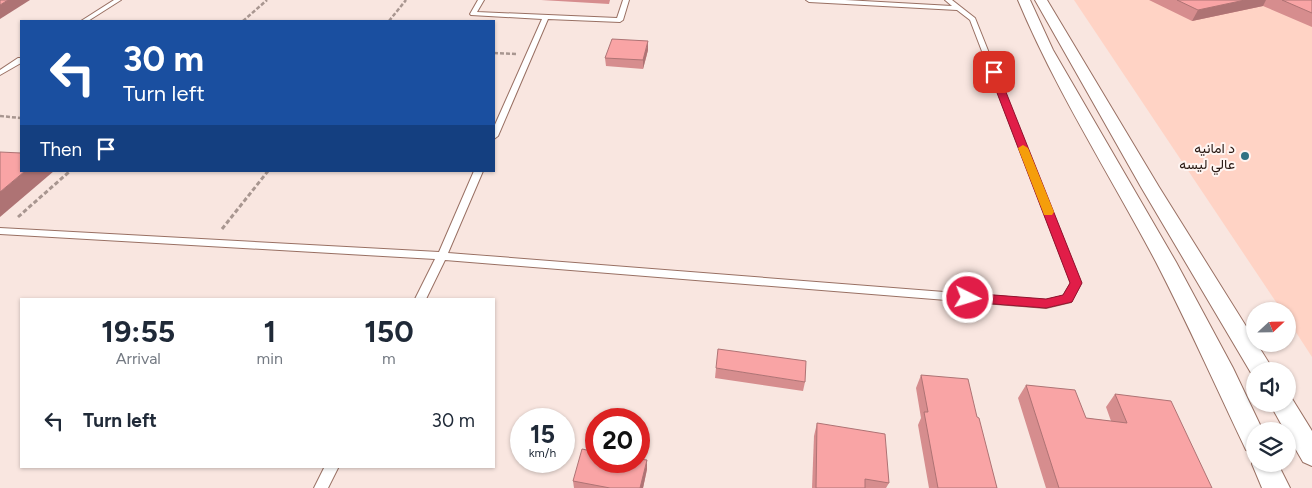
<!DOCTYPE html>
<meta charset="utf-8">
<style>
body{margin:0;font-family:Figtree,Vazirmatn,sans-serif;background:#f2f2f3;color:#1f2937;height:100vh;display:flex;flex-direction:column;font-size:19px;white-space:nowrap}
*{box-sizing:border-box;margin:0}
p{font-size:16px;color:#747a83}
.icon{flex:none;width:28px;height:28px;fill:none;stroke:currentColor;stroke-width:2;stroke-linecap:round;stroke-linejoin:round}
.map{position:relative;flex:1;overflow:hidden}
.details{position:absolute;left:20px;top:298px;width:475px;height:170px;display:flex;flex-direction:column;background:#fff;border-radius:0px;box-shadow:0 1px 4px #0004}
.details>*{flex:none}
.top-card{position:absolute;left:20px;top:20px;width:475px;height:152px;border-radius:0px;box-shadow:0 1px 4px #0004;background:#1a4fa0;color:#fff;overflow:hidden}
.needle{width:32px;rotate:68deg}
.tools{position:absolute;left:1246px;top:302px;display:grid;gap:10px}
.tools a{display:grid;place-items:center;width:50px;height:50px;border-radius:50%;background:#fff;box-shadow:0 1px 4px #0004;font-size:25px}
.speed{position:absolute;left:510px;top:408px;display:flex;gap:10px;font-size:25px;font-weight:700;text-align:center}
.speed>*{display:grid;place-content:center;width:65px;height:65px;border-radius:50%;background:#fff;box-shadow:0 1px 4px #0004;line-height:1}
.speed small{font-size:12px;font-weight:400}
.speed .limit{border:8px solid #d22;background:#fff;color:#111}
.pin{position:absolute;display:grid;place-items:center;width:42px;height:42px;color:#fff;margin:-21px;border-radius:10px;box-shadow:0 2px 8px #0006}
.me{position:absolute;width:55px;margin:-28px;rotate:95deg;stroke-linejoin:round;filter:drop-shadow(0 0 4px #0008)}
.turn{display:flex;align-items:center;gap:18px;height:105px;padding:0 20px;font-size:22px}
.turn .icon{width:65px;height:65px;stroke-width:2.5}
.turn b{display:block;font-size:35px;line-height:42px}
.then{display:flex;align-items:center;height:48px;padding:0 20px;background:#0003;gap:10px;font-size:19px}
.eta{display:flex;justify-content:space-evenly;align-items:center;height:85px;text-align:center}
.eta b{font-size:30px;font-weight:700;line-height:35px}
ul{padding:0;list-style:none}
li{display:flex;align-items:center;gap:15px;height:75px;padding:0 20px}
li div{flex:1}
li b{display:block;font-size:19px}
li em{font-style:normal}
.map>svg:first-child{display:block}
.built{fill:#ffd3c5}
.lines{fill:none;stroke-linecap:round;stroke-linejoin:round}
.service-casing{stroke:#997063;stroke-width:2}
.minor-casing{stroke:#997063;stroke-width:2}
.path-far1{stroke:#a89690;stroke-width:2.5;stroke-dasharray:4 2;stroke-linecap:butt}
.path{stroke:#a89690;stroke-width:3;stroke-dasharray:4.5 2.5;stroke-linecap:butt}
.service{fill:#fff;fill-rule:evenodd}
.minor{fill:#fff;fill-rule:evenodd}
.wall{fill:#d68d8e}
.shaded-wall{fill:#ae7374}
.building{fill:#f9a4a5;stroke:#ae7374}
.route{fill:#e11d48;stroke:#92132f}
.slow{fill:#f59e0b}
.poi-dot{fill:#307284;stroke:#fff5f2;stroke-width:2}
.labels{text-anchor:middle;stroke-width:4;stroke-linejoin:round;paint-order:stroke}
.poi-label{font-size:14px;fill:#281812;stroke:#fff5f2;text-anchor:end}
</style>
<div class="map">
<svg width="1312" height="488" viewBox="0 0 1312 488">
<rect width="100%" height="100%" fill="#f9e6e0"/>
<path class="built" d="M1074 0H1312V357L1288 320V311H1282Z"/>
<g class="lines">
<g class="service-casing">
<g id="service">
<path d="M114 0H121L88 21H81Z"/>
<path d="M478 0H484L477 12 617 18 623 0H629L623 20 620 22 548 19 498 136 494 139V127L542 19 471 15 470 14Z"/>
<path d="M806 0H845L952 6 945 0H952L975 18 1081 283 1071 302 1046 308 445 260 426 299H415L435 259 0 234V228L439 252 474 171H483L448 253 1046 300 1063 296 1071 283 970 20 957 10 809 2Z"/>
<path d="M18 58H21V63L0 75V70Z"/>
<path d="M325 466H339L328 488H314Z"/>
</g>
</g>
<g class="minor-casing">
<g id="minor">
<path d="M1018 0H1030L1053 50 1176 262 1233 368 1263 431H1255V453L1246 450C1216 387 1188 324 1156 262 1110 175 1056 91 1018 0Z"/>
<path d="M1035 0H1047L1159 187 1274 371H1255L1254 378 1141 187Z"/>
<path d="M1288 395 1291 397 1312 431V466L1303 462 1288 436V431H1285L1270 404H1288Z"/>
<path d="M1255 457V464H1278L1290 488H1262L1252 464Z"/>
</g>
</g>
<g class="path-far1">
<path d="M243 21 267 0"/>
<path d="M389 21 406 0"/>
<path d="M494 53 516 54"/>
<path d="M0 116 21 118"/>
</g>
<g class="path">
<path d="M18 217 70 171"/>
<path d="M222 229 268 171"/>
</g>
<use href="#service" class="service"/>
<use href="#minor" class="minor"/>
</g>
<g class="wall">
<path d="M541 0H610L609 4Z"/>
<path d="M1149 0H1312V27L1263 6 1192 21Z"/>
<path d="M648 50 643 69 606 66 605 58Z"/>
<path d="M716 368 805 382 803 391 715 378Z"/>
<path d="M921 375 977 417 997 488H929L918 425 921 418 916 388Z"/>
<path d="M1026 385 1086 418 1111 421 1106 407 1115 394 1212 488H1046L1018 398Z"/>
<path d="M817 423 889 483 886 488H812L814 436Z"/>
<path d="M647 469 643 488H574L573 481Z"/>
</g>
<g class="shaded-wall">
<path d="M8 0H30L0 19V5Z"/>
<path d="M1245 0H1266L1263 6 1192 21 1198 10Z"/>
<path d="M648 41V50L643 69V60Z"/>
<path d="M25 171H54L0 217V192Z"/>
<path d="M647 460V469L643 488H640Z"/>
</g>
<g class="building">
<path d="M0 0H8L0 5Z"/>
<path d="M1177 0H1245L1198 10Z"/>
<path d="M1282 0H1312V13Z"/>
<path d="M612 39 648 41 643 60 605 58Z"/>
<path d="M0 152 21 153V171H25L0 192Z"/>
<path d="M718 349 806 361 805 382 716 368Z"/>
<path d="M921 375 968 379 977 417 979 418 997 488H938L924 412H928Z"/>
<path d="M1026 385 1075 390 1086 418 1127 423 1115 394 1171 401 1212 488H1059Z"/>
<path d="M817 423 885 434 889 483 865 479V488H816Z"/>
<path d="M582 449 596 452V461H639V459L647 460 640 488H610L573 481Z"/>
</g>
<path class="route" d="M991 70 998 72 1082 283 1072 302 1046 308 968 302 964 301 962 298 964 294 968 293 1046 299 1063 295 1070 283 989 72Z"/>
<path class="slow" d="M1023 145 1028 148 1054 212 1052 215H1044L1043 212 1018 148Z"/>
<circle class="poi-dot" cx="1245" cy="156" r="5"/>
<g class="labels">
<g class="poi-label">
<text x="1235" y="153">د امانیه<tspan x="1235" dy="16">عالي لیسه</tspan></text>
</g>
</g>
</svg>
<div class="tools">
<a><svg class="needle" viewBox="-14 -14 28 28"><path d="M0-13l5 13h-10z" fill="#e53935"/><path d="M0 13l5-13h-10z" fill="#747a83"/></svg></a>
<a><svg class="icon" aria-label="sound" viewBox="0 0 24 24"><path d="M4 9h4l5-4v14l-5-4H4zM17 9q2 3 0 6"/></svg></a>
<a><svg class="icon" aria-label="layers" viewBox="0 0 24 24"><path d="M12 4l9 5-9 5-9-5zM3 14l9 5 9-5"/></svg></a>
</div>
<div class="speed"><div>15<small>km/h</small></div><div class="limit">20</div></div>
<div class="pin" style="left:994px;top:72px;background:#d93025"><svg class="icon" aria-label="arrive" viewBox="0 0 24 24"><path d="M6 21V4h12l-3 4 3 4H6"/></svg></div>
<svg class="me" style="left:968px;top:298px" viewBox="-20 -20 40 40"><circle r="17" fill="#e11d48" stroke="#fff" stroke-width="3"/><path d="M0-11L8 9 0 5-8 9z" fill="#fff"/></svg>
<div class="top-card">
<div class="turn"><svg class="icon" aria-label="left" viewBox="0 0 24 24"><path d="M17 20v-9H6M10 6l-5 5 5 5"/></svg><div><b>30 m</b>Turn left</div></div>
<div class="then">Then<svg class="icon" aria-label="arrive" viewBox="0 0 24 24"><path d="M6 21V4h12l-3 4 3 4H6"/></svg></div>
</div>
<section class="details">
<div class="eta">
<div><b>19:55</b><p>Arrival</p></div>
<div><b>1</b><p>min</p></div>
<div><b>150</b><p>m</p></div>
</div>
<ul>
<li><svg class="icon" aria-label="left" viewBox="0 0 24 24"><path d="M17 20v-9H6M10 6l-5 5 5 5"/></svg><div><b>Turn left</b></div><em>30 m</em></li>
</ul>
</section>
</div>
